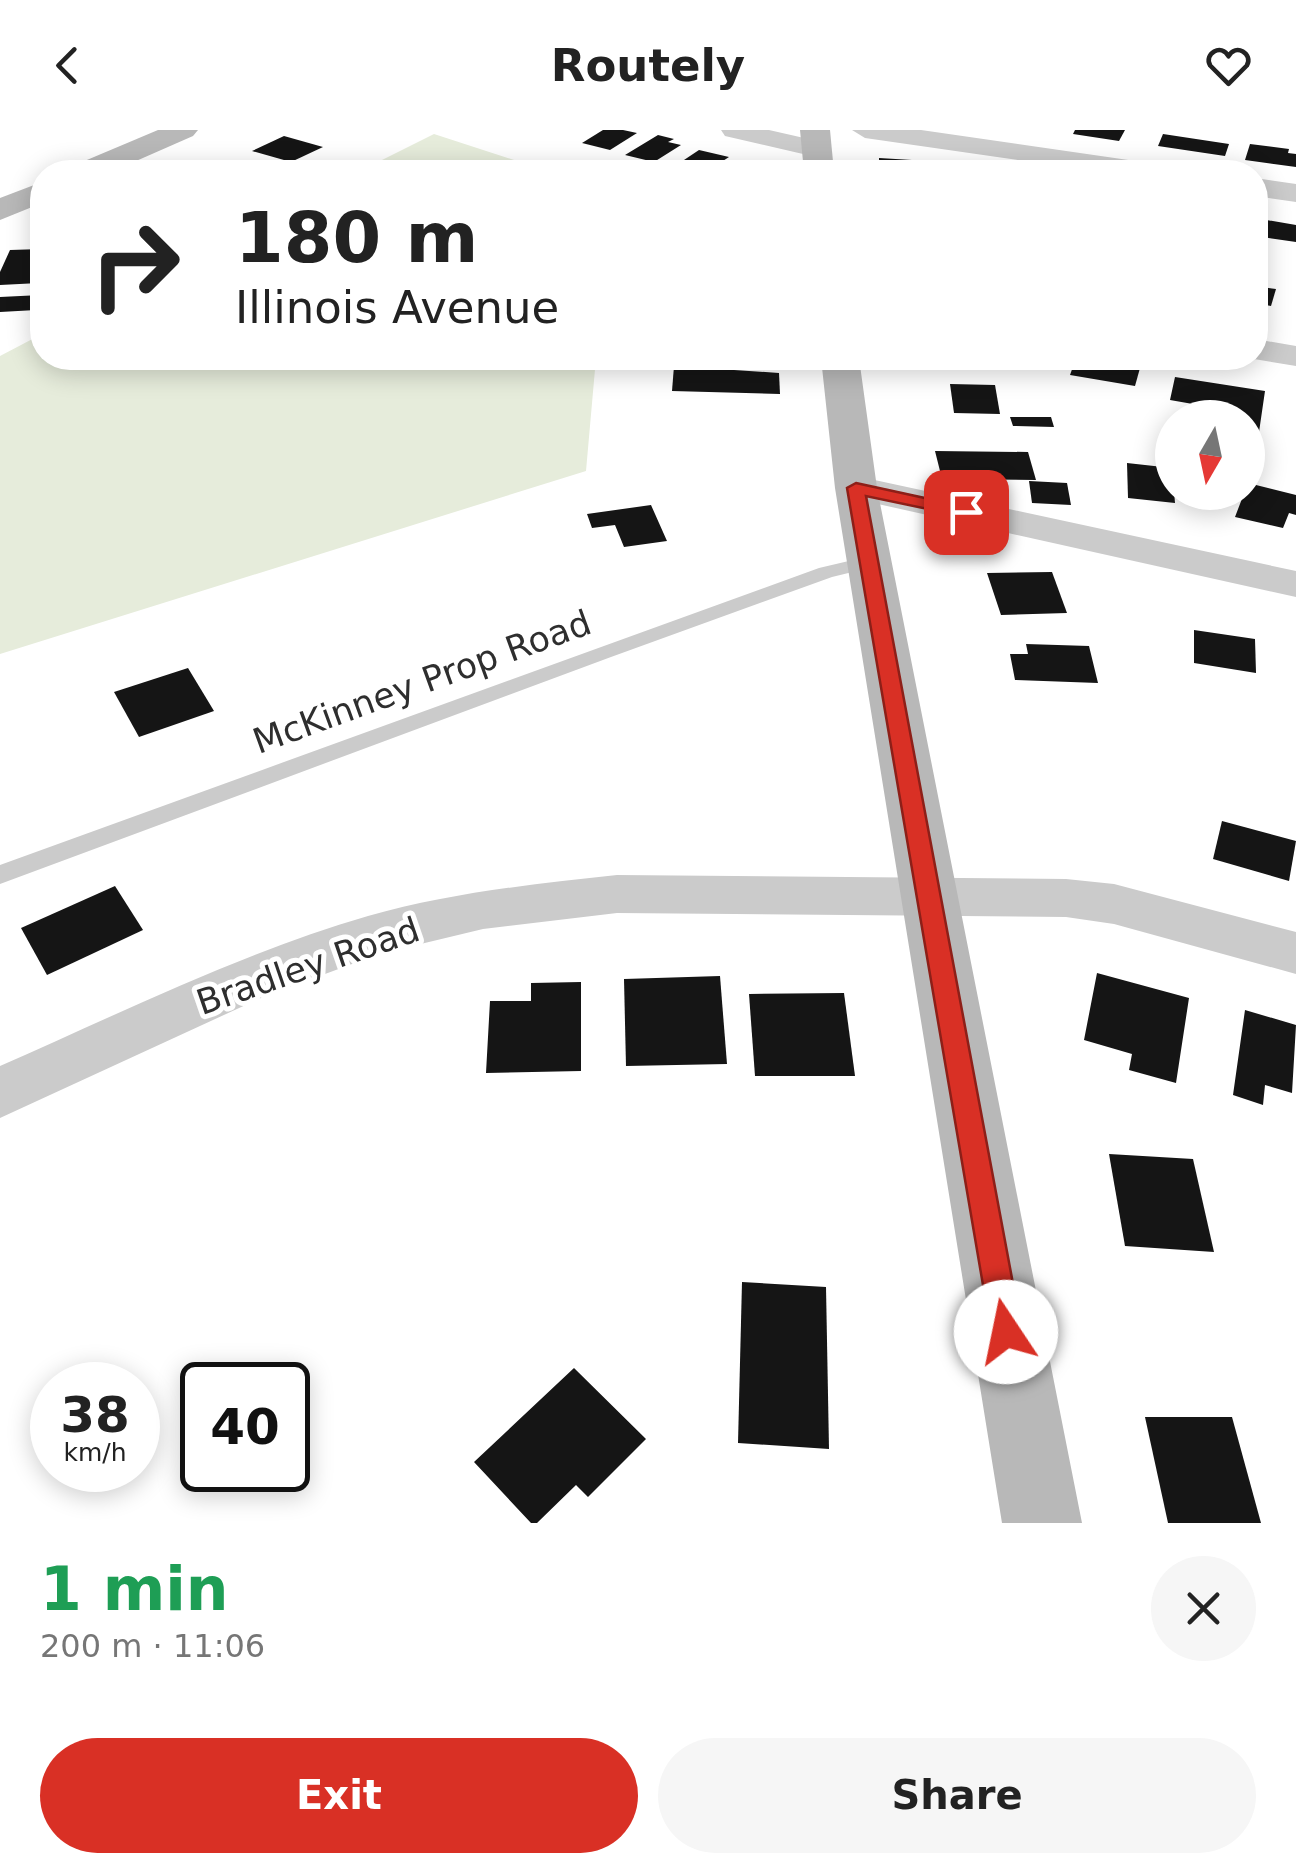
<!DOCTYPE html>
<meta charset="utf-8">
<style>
body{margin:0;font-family:"DejaVu Sans",sans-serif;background:#f6f6f6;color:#222;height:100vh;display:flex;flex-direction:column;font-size:38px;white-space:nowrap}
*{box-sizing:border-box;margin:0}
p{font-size:32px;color:#767676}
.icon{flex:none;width:55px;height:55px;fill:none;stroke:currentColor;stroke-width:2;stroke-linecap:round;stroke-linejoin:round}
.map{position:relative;height:1393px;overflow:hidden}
.sheet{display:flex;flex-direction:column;background:#fff;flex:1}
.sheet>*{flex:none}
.top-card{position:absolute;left:30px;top:30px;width:1238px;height:210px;border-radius:40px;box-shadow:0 5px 25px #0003;background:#fff;color:#222;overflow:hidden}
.needle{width:65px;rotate:189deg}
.fabs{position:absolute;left:1155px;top:270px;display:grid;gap:20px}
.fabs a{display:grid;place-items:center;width:110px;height:110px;border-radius:50%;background:#fff;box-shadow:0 5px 25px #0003;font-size:50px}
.speed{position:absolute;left:30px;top:1232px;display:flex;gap:20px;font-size:50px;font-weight:700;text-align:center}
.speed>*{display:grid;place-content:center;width:130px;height:130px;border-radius:50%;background:#fff;box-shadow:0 5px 25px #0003;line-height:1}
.speed small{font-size:25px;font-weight:400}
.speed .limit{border:5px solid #111;border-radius:15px;background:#fff;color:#111}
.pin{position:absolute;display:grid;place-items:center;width:85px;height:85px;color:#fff;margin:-42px;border-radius:20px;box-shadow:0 5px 15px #0006}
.me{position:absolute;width:110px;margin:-55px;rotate:349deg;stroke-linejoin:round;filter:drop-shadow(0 0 8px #0008)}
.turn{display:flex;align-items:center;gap:35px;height:210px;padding:0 40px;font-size:45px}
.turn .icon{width:130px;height:130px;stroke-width:2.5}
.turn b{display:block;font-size:70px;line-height:85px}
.round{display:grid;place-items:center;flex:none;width:105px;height:105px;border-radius:52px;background:#f6f6f6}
.summary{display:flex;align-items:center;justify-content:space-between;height:170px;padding:0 40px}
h1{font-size:60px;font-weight:700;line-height:75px;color:#1e9e55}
.button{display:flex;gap:20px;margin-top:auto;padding:20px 40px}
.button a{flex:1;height:115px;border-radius:60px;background:#d93025;color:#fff;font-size:40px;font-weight:700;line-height:115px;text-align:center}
.button a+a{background:#f6f6f6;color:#222}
header{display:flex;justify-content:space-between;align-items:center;height:130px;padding:0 40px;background:#fff;font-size:45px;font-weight:700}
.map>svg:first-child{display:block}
.green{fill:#e6ecdb}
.building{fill:#151515}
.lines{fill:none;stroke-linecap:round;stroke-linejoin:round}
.lane{fill:#cbcbcb;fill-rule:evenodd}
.street{fill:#cbcbcb;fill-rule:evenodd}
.secondary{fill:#b8b8b8;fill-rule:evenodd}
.route{fill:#d93025;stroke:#8d1f18;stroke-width:2.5}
.labels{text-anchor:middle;stroke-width:10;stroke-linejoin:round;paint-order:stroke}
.street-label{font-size:35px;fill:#2e2e2e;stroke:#fff}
</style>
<header><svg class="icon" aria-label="back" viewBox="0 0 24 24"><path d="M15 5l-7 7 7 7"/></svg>Routely<svg class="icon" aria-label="heart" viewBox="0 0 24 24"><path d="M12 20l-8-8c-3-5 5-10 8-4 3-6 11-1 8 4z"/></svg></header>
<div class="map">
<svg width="1296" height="1393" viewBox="0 0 1296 1393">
<rect width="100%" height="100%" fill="#fff"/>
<g class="green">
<path d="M434 4 551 42H358Z"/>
<path d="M42 204V228H596L586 341 0 524V226Z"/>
</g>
<g class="building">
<path d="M603 0H623L637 3 610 20 582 13Z"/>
<path d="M1075 0H1125L1119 11 1073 4Z"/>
<path d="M1163 4 1229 14 1225 26 1158 16Z"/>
<path d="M658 5 674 9 668 12 681 15 654 32 625 25Z"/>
<path d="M284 6 323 17 291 32 252 21Z"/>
<path d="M1250 14 1289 19 1288 23 1296 24V37L1245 30Z"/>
<path d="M699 20 729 27 706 42 675 36Z"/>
<path d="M879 28 912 30V42H879Z"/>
<path d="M1255 88 1296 95V112L1255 106Z"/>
<path d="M42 119 39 153 0 155V142L10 120Z"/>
<path d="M1255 156 1276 159 1271 176 1255 173Z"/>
<path d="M41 165 36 180 0 182V167Z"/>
<path d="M967 228H1015L1013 236Z"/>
<path d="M1076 228 1140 238 1135 256 1070 245Z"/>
<path d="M674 236 779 243 780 264 672 261Z"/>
<path d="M1175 247 1265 261 1259 302 1248 300V288H1225L1227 280 1170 270Z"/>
<path d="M950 254 995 255 1000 284 954 283Z"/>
<path d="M1010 287H1051L1054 297 1013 296Z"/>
<path d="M935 321 1028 322 1036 350 942 349Z"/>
<path d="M1127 333 1172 338 1175 373 1128 368Z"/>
<path d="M1029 351 1067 353 1071 375 1032 373Z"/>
<path d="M1248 353 1296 365V385L1289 383 1283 398 1235 387Z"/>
<path d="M651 375 667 411 624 417 615 395 592 398 587 384Z"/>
<path d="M1052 442 1067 483 1001 485 987 443Z"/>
<path d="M1194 500 1255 509 1256 543 1194 533Z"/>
<path d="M1026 514 1089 516 1098 553 1015 550 1010 524H1028Z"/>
<path d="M188 538 214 581 139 607 114 562Z"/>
<path d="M1222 691 1296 711 1289 751 1213 729Z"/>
<path d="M115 756 143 800 47 845 21 798Z"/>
<path d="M1097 843 1189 868 1176 953 1129 940 1132 924 1084 910Z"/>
<path d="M720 846 727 934 626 936 624 849Z"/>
<path d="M581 852V941L486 943 490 871H531V853Z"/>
<path d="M844 863 855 946H755L749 864Z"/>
<path d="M1245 880 1296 895 1292 963 1265 955 1263 975 1233 965Z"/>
<path d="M1109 1024 1193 1029 1214 1122 1125 1116Z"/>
<path d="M742 1152 826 1157 829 1319 738 1313Z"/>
<path d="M574 1238 646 1309 588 1367 576 1355 537 1393H531L474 1332Z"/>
<path d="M1145 1287H1232L1261 1393H1168Z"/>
</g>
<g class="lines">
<path class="lane" d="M870 426 880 432 877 436 832 447 611 527 0 754V735L819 438Z"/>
<g class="street">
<path d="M721 0H769L826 13 830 19 816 27 725 6Z"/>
<path d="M852 0H921L1156 34 1170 42H1102L865 8Z"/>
<path d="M1255 48 1296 54V72L1255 66Z"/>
<path d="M1255 209 1296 216V236L1248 228H1255Z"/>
<path d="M856 346 1296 441V467L842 366 837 358 842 350Z"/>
<path d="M617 745 1066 749 1114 754 1296 802V844L1114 794 1066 787 617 783 483 799 379 824 263 867 0 988V936C121 883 241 823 368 786 450 763 533 754 617 745Z"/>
</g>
<g class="secondary">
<path d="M158 0H198L193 6 111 42H71L75 35Z"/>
<path d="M800 0H830L834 42H804Z"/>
<path d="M42 52V73L0 90V68Z"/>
<path d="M821 228H859L877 358 1082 1393H1002L835 358Z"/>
</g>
</g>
<path class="route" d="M856 353 966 377 975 382 966 387 866 366 1022 1202 1017 1213 1006 1217 996 1213 991 1202 847 358Z"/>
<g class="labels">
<g class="street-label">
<text transform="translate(422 552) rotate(-20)" y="12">McKinney Prop Road</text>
<text transform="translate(308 836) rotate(-19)" y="12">Bradley Road</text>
</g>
</g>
</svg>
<div class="fabs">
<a><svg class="needle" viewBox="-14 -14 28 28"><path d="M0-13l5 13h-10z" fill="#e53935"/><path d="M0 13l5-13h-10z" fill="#767676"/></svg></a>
</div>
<div class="speed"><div>38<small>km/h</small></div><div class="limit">40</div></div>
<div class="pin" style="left:966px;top:382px;background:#d93025"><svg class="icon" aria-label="arrive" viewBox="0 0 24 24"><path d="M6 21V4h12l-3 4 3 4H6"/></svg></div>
<svg class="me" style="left:1006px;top:1202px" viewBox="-20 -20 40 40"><circle r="19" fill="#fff"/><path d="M0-13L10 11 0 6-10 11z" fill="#d93025"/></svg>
<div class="top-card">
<div class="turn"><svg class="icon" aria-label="right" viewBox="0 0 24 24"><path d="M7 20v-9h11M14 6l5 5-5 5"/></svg><div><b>180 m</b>Illinois Avenue</div></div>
</div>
</div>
<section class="sheet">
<div class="summary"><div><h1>1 min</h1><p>200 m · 11:06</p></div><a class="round"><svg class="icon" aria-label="close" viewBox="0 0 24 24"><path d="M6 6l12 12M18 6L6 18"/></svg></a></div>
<div class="button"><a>Exit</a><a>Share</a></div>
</section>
